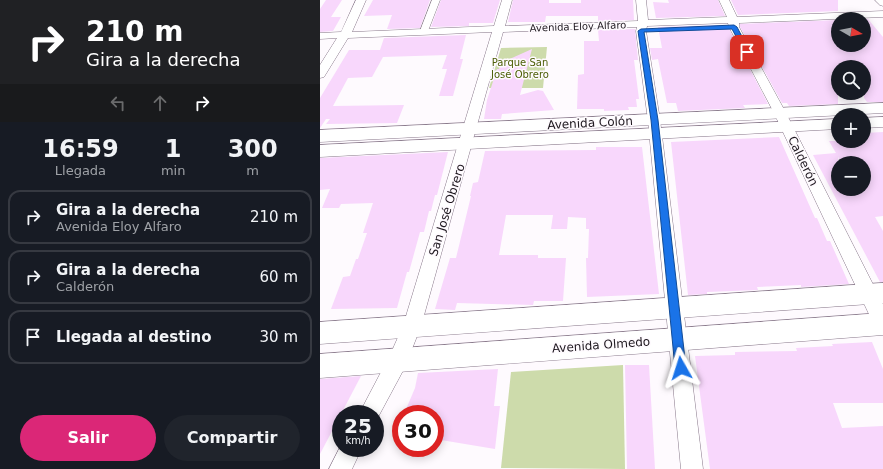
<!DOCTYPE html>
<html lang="es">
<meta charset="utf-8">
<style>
body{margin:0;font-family:"DejaVu Sans",sans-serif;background:#20242c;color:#f1f3f6;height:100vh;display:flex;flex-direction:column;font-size:15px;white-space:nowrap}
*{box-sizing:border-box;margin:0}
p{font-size:13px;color:#9ea1a6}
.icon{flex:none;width:22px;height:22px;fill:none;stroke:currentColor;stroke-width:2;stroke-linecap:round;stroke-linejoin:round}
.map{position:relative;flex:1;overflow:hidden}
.details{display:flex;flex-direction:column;background:#171b24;width:320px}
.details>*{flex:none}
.hud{background:#202124;color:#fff;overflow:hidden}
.needle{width:26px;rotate:99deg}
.buttons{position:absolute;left:511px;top:12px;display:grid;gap:8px}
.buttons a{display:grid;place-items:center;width:40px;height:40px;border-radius:50%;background:#171b24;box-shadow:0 2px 10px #0003;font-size:20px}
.speed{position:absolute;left:12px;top:405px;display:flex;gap:8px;font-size:20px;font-weight:700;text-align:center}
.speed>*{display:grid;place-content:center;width:52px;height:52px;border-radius:50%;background:#171b24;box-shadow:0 2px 10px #0003;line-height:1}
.speed small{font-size:10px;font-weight:400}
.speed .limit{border:6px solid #d22;background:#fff;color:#111}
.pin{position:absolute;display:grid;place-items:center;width:34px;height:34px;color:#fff;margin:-17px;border-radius:8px;box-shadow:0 2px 6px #0006}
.me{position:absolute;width:44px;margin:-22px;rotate:354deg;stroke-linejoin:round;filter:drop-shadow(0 0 3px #0008)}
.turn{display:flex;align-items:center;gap:14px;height:84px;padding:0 20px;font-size:18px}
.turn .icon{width:52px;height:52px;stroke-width:2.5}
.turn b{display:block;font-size:28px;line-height:34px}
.lanes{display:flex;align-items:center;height:38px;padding:0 20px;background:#0003;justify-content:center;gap:20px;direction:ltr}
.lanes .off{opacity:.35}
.eta{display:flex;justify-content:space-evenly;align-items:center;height:68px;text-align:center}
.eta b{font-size:24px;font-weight:600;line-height:28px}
.button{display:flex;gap:8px;margin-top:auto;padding:8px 20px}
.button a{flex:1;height:46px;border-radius:24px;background:#db2777;color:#fff;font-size:16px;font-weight:600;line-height:46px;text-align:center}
.button a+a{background:#20242c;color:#f1f3f6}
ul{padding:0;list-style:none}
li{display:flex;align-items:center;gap:12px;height:54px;margin:0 8px 6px;padding:0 12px;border:2px solid #363941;border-radius:12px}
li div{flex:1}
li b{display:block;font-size:15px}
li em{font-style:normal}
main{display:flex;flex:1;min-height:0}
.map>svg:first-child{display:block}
.green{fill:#cddbab}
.building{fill:#f8d7fc;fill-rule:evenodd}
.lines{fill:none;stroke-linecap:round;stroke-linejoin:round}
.pedestrian-casing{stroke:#88788a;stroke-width:1}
.minor-casing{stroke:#88788a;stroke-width:1}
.tertiary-casing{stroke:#88788a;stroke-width:1}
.pedestrian{fill:#fff;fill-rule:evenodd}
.minor{fill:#fff;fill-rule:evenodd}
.tertiary{fill:#fff;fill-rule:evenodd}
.route{fill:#1a73e8;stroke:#114b97}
.labels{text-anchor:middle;stroke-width:3;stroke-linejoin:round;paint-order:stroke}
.far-street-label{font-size:10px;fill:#1e181f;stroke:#fefafe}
.far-park-label{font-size:10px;fill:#4c5e06;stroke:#fefafe}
.street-label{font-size:12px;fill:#1e181f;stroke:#fefafe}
</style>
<main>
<section class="details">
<div class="hud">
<div class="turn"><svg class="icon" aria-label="right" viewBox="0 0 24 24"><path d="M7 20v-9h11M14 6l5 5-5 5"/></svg><div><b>210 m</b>Gira a la derecha</div></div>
<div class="lanes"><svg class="icon off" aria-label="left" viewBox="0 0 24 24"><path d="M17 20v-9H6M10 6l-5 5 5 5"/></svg><svg class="icon off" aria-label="ahead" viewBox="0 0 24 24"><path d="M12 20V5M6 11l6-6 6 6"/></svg><svg class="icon" aria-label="right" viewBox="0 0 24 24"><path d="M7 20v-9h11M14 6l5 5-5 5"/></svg></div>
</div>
<div class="eta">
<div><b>16:59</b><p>Llegada</p></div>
<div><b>1</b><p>min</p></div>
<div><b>300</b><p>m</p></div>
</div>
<ul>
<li><svg class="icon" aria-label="right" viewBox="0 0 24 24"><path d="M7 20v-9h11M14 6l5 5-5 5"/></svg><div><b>Gira a la derecha</b><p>Avenida Eloy Alfaro</p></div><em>210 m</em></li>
<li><svg class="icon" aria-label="right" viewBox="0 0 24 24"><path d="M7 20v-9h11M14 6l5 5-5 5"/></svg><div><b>Gira a la derecha</b><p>Calderón</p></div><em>60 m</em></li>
<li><svg class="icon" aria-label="arrive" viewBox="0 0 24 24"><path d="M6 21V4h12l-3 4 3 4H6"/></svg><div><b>Llegada al destino</b></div><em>30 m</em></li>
</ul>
<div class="button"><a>Salir</a><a>Compartir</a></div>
</section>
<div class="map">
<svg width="563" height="469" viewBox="0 0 563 469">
<rect width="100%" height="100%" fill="#fefafe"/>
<g class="green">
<path d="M227 47 223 88H169L181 48Z"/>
<path d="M303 365 305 469 181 468 191 372Z"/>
</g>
<g class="building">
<path d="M6 0H22L11 17H21L13 31 0 32V9Z"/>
<path d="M53 0H110L100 28 67 29 72 15 44 16Z"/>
<path d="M121 0H180L173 23H149V26L111 27Z"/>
<path d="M193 0H229V3H261V0H313L314 20 278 21V16H226L225 22H188Z"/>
<path d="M348 0H398L405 16 336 18 333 2 349 3Z"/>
<path d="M411 0H518V11L418 15Z"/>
<path d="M544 19H548L563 37V102H547L544 98V67H518V104L469 106 467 103H462L420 27V24L518 20V45H544Z"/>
<path d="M407 25 448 104 423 105 425 108 358 111 356 103H347L338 59 332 60 330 48H342L338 27Z"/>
<path d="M315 29 318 60H314L319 99H316L317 107H308L309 110 284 111V109H257L258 75 264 74V41H279L278 30Z"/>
<path d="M146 35 140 59H143L133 96H119L127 69H122L127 55 63 57 52 77 28 78 13 106 84 105 77 123 6 124 10 119H6L0 128V98L29 50H60L64 38Z"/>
<path d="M212 49 200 95 218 90 223 91 234 110 182 114 181 119H164L167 100 177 69H179L181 63Z"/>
<path d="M563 132V216L555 217 563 231V282H560L493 155 516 153 509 141H544V133ZM518 157 521 163H544V189H518Z"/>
<path d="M459 137 495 218H497L507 241H510L529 284 481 287V285L437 287 438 290 387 292V294L368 295 351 142Z"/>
<path d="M276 147H322L339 294 267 297 266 258H268L269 229H266V218L248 217 247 229H231L233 215H186L179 255H218V258H246L243 301H214L213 305 137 303 135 310 115 309 130 258H136L151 196H150L153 183 158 182 165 151 276 150Z"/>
<path d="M128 152 117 195H115L111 211H109L104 232H100L89 272H87L77 308 11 309 23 277 30 276 36 259H38L47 233H43L53 203 21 204 19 208H2L10 189 0 190V158Z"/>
<path d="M552 342 563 369V403H513L522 428 563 426V469H390L375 356 415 355V352L477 351 476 348 513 346 512 344Z"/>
<path d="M305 365H329L335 469H307Z"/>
<path d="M178 369 174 406H180L175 449 115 439V414H84L95 388 98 373Z"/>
<path d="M41 376 0 454V379Z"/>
</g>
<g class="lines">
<g class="pedestrian-casing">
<path id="pedestrian" d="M112 0H120L108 31 104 33H101L100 31Z"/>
</g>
<g class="minor-casing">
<g id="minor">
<path d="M36 0H46L32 32 174 26 182 0H192L185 26 318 21 316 0H326L328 20 407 17 399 0H409L417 17 563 11V17L419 23V27L466 113 563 304V332L556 329 454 113 409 27 408 23 327 26 326 31 340 120 383 469H361L328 120 316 31 317 27 183 32 101 326 85 367 56 421 55 422V414H39L71 353 83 326 172 32 28 38 4 77 0 78V65L17 38 0 39V33L21 32Z"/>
<path d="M555 0H563V6L560 5Z"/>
<path d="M21 445V448H42L32 469H9Z"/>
</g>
</g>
<g class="tertiary-casing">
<g id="tertiary">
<path d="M563 103V113L0 142V130Z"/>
<path d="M563 117V127L544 128V118Z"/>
<path d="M518 119V129L0 157V145Z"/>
<path d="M563 283V303L0 344V322Z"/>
<path d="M563 313V335L0 378V354Z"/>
</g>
</g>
<use href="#pedestrian" class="pedestrian"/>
<use href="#minor" class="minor"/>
<use href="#tertiary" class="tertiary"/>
</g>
<path class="route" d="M414 25 417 27 430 52 429 53H425L412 29 324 32 338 120 366 368 365 372 361 373 357 372 355 368 331 120 318 31 321 29Z"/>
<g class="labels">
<g class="far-street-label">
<text transform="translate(258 26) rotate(-2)" y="4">Avenida Eloy Alfaro</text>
</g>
<g class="far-park-label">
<text x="200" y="66">Parque San<tspan x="200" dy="12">José Obrero</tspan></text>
</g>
<g class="street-label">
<text transform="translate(270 123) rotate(-3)" y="4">Avenida Colón</text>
<text transform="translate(483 161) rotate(64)" y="4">Calderón</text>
<text transform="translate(127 210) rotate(-73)" y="4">San José Obrero</text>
<text transform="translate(281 345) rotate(-4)" y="4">Avenida Olmedo</text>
</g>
</g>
</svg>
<div class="buttons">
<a><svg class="needle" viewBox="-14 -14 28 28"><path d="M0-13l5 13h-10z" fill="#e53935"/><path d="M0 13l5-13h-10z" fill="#9ea1a6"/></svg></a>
<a><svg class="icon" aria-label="search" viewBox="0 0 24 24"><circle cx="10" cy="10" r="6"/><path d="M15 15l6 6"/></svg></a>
<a>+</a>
<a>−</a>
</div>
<div class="speed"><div>25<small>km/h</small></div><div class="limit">30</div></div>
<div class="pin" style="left:427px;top:52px;background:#d93025"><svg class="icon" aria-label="arrive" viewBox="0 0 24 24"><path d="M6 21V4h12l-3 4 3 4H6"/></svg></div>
<svg class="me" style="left:361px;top:368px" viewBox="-20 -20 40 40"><path d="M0-17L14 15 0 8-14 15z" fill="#1a73e8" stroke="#fff" stroke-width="4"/></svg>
</div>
</main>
